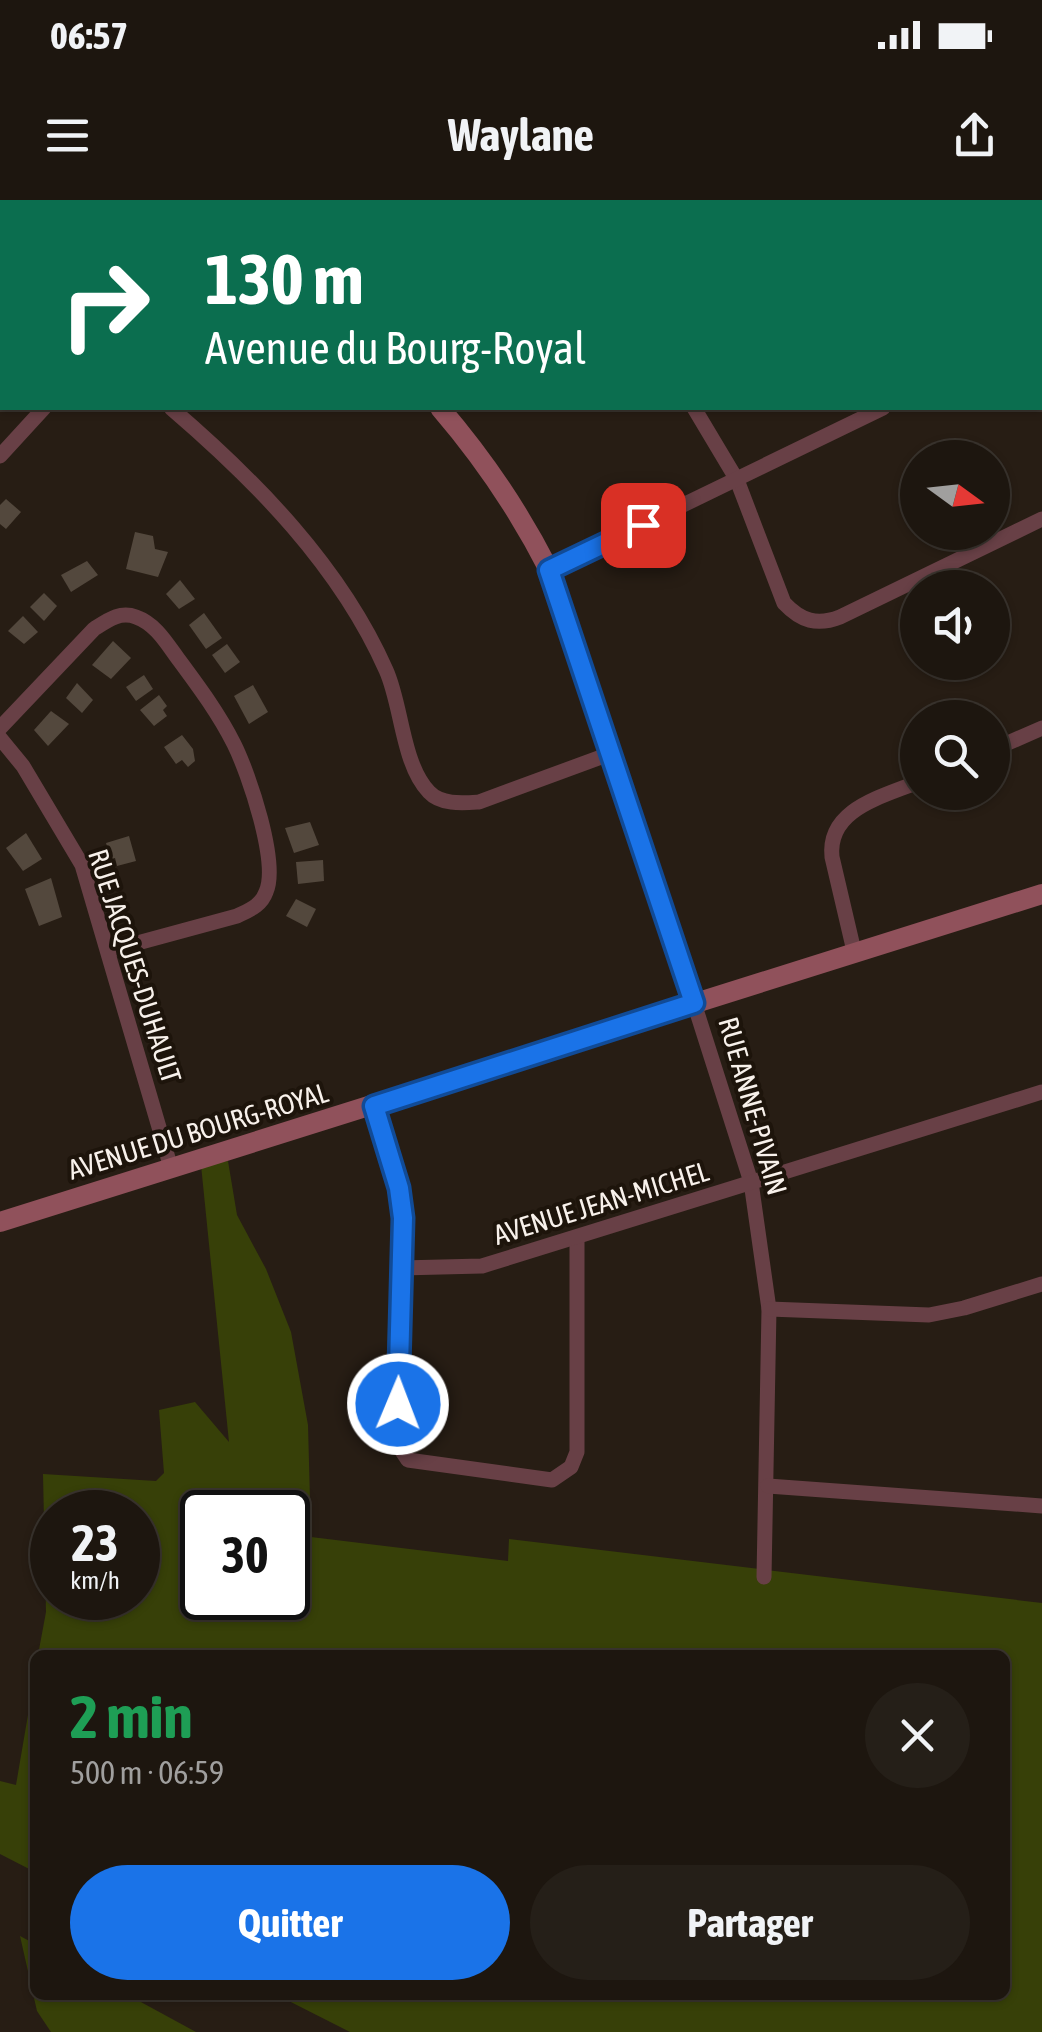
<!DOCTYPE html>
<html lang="fr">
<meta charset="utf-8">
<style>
body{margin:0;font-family:"Asap Condensed",sans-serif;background:#251f18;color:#f1f3f6;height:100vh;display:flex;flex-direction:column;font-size:38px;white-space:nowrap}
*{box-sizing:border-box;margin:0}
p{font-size:32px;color:#a09f9e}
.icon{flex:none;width:55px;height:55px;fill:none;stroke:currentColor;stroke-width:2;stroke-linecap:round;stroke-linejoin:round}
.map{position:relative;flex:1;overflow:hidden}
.drawer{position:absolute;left:30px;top:1450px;width:980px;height:350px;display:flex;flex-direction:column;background:#1d160f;border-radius:15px;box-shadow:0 2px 8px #0004,0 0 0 2px #3b352f}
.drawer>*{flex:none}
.guide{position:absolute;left:0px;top:0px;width:1042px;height:210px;box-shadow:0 2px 8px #0004,0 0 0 2px #3b352f;background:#0b6e4f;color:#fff;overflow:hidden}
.needle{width:65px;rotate:105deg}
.fabs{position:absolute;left:900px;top:240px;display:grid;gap:20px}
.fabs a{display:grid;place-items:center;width:110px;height:110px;border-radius:50%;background:#1d160f;box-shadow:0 2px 8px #0004,0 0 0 2px #3b352f;font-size:50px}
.speed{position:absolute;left:30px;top:1290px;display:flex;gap:20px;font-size:50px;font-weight:700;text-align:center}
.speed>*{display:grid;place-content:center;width:130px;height:130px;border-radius:50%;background:#1d160f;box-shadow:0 2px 8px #0004,0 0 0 2px #3b352f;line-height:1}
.speed small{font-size:25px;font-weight:400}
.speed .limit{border:5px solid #111;border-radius:15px;background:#fff;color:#111}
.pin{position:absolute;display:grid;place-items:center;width:85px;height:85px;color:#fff;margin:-42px;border-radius:20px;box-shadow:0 5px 15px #0006}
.me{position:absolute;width:110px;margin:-55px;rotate:1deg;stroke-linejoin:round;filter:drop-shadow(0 0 8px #0008)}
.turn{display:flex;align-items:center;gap:35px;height:210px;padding:0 40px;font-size:45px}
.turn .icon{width:130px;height:130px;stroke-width:2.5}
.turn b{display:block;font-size:70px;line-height:85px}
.round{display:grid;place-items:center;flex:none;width:105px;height:105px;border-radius:52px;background:#251f18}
.overview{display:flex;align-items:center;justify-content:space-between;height:170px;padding:0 40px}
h1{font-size:60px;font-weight:700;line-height:75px;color:#1e9e55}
.button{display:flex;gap:20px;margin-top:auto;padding:20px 40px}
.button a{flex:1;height:115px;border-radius:60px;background:#1a73e8;color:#fff;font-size:40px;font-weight:700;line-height:115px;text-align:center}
.button a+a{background:#251f18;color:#f1f3f6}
.status{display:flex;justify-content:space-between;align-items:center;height:70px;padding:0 50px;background:#1d160f;direction:ltr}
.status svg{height:28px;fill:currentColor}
header{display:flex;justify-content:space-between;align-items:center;height:130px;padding:0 40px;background:#1d160f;font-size:45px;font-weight:700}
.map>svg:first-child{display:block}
.green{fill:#374008;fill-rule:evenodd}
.building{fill:#53483d}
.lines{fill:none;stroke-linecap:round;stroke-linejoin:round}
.street{stroke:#684046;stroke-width:15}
.secondary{stroke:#90515b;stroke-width:20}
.route-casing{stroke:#114b97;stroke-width:25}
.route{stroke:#1a73e8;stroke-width:18}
.labels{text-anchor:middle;stroke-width:8;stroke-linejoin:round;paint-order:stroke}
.street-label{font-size:28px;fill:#f8f1eb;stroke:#1d140b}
</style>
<div class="status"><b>06:57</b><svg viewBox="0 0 49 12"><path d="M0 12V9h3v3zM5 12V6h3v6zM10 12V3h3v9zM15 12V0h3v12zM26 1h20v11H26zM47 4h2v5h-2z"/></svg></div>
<header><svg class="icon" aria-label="menu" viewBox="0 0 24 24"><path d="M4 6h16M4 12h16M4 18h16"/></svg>Waylane<svg class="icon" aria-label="share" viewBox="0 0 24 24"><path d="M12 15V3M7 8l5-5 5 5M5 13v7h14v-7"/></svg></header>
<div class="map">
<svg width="1042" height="1832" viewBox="0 0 1042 1832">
<rect width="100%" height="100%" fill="#271d14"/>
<g class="green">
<path d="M228 961 237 1015 266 1069 291 1132 308 1225 311 1337 508 1361 509 1339 1042 1403V1832H350L277 1795H1005V1455H38L46 1412 43 1274 156 1281 164 1273 159 1210 195 1202 229 1242 201 965ZM52 1312H138V1398H52ZM202 1312H288V1398H202Z"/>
<path d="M35 1474V1672L0 1654V1581L16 1585Z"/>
<path d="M20 1736 35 1744V1795H128L196 1832H51L37 1811Z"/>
</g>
<g class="building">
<path d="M6 299 21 312 6 329 0 324V305Z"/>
<path d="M135 332 153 336 155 349 168 352 158 377 126 369Z"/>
<path d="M87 361 98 375 71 392 61 375Z"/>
<path d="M180 380 195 399 179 409 166 394Z"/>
<path d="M44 393 57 406 44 421 30 407Z"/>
<path d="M204 413 222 438 206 449 189 425Z"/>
<path d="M23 416 38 432 24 444 8 431Z"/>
<path d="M113 441 131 458 111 479 92 465Z"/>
<path d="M227 444 240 462 225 473 212 455Z"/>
<path d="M144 475 153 489 136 501 126 487Z"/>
<path d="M77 483 93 500 82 513 66 498Z"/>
<path d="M253 485 268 512 249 524 234 496Z"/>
<path d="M159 495 167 506 163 510 167 516 154 526 140 510Z"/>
<path d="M51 511 69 524 48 546 34 530Z"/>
<path d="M182 535 193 549 195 561 188 567 182 560 176 564 164 547Z"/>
<path d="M310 622 319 645 294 653 285 628Z"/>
<path d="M26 633 42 659 23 671 6 648Z"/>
<path d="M129 636 136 661 117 666 115 658 111 659 106 643Z"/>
<path d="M323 660 324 681 298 684 296 662Z"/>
<path d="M51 678 62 717 39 726 25 689Z"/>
<path d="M296 699 316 709 307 727 286 716Z"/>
</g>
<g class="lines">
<g class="street">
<path d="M522 0 524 2"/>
<path d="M802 0 803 2"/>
<path d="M0 66 2 68"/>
<path d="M1040 132 1042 131"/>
<path d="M171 208C256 281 340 366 386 470 402 505 402 564 429 592 441 605 463 603 479 602L612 553"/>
<path d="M694 208 737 280 784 403C801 421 817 426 840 417L1042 319"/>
<path d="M0 256 44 208"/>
<path d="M549 370 883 208"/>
<path d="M0 528 94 429C108 420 120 411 136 417 156 424 167 444 179 460 199 487 219 514 234 544 249 574 279 663 266 692 261 706 249 710 237 716L108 751"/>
<path d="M0 538 23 566 82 665 171 968"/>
<path d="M992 550 1042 528"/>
<path d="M854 751 832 657C827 609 882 597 918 582"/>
<path d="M694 803 751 982 769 1109 764 1377"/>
<path d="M374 906 399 988 403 1018 397 1237 400 1248 408 1260 552 1280 571 1267 577 1252V1037"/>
<path d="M401 1068 482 1066 1042 892"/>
<path d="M769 1109 929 1115 964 1108 1042 1084"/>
<path d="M768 1286 1042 1306"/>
</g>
<g class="secondary">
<path d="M234 0 237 2"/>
<path d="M440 208C483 258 519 311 549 370L694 803"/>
<path d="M0 1022 1042 694"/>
</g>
</g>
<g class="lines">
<g class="route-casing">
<path id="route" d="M398 1204 403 1018 399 988 374 906 694 803 549 370 643 325"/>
</g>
<use href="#route" class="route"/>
</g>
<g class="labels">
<g class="street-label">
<text transform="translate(135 766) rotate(72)" y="10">RUE JACQUES-DUHAULT</text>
<text transform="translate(753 906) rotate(74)" y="10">RUE ANNE-PIVAIN</text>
<text transform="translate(198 931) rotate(-17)" y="10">AVENUE DU BOURG-ROYAL</text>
<text transform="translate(601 1003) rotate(-17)" y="10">AVENUE JEAN-MICHEL</text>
</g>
</g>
</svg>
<div class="fabs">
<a><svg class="needle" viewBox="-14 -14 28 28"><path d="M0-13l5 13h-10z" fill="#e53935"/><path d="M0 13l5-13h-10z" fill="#a09f9e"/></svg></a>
<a><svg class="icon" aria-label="sound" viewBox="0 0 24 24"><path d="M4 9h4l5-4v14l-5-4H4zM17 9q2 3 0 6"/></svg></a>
<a><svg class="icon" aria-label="search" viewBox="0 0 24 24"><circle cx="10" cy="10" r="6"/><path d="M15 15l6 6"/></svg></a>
</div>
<div class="speed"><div>23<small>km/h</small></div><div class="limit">30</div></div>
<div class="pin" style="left:643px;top:325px;background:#d93025"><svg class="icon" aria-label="arrive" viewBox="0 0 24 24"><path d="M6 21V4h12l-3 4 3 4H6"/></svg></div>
<svg class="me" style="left:398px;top:1204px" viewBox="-20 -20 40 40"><circle r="17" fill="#1a73e8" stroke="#fff" stroke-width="3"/><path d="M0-11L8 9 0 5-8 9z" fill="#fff"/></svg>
<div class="guide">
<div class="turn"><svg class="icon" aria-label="right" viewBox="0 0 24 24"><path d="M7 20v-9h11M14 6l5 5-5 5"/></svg><div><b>130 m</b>Avenue du Bourg-Royal</div></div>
</div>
<section class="drawer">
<div class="overview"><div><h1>2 min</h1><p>500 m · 06:59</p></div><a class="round"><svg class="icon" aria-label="close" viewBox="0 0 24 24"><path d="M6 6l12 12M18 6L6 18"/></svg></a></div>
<div class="button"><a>Quitter</a><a>Partager</a></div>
</section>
</div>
